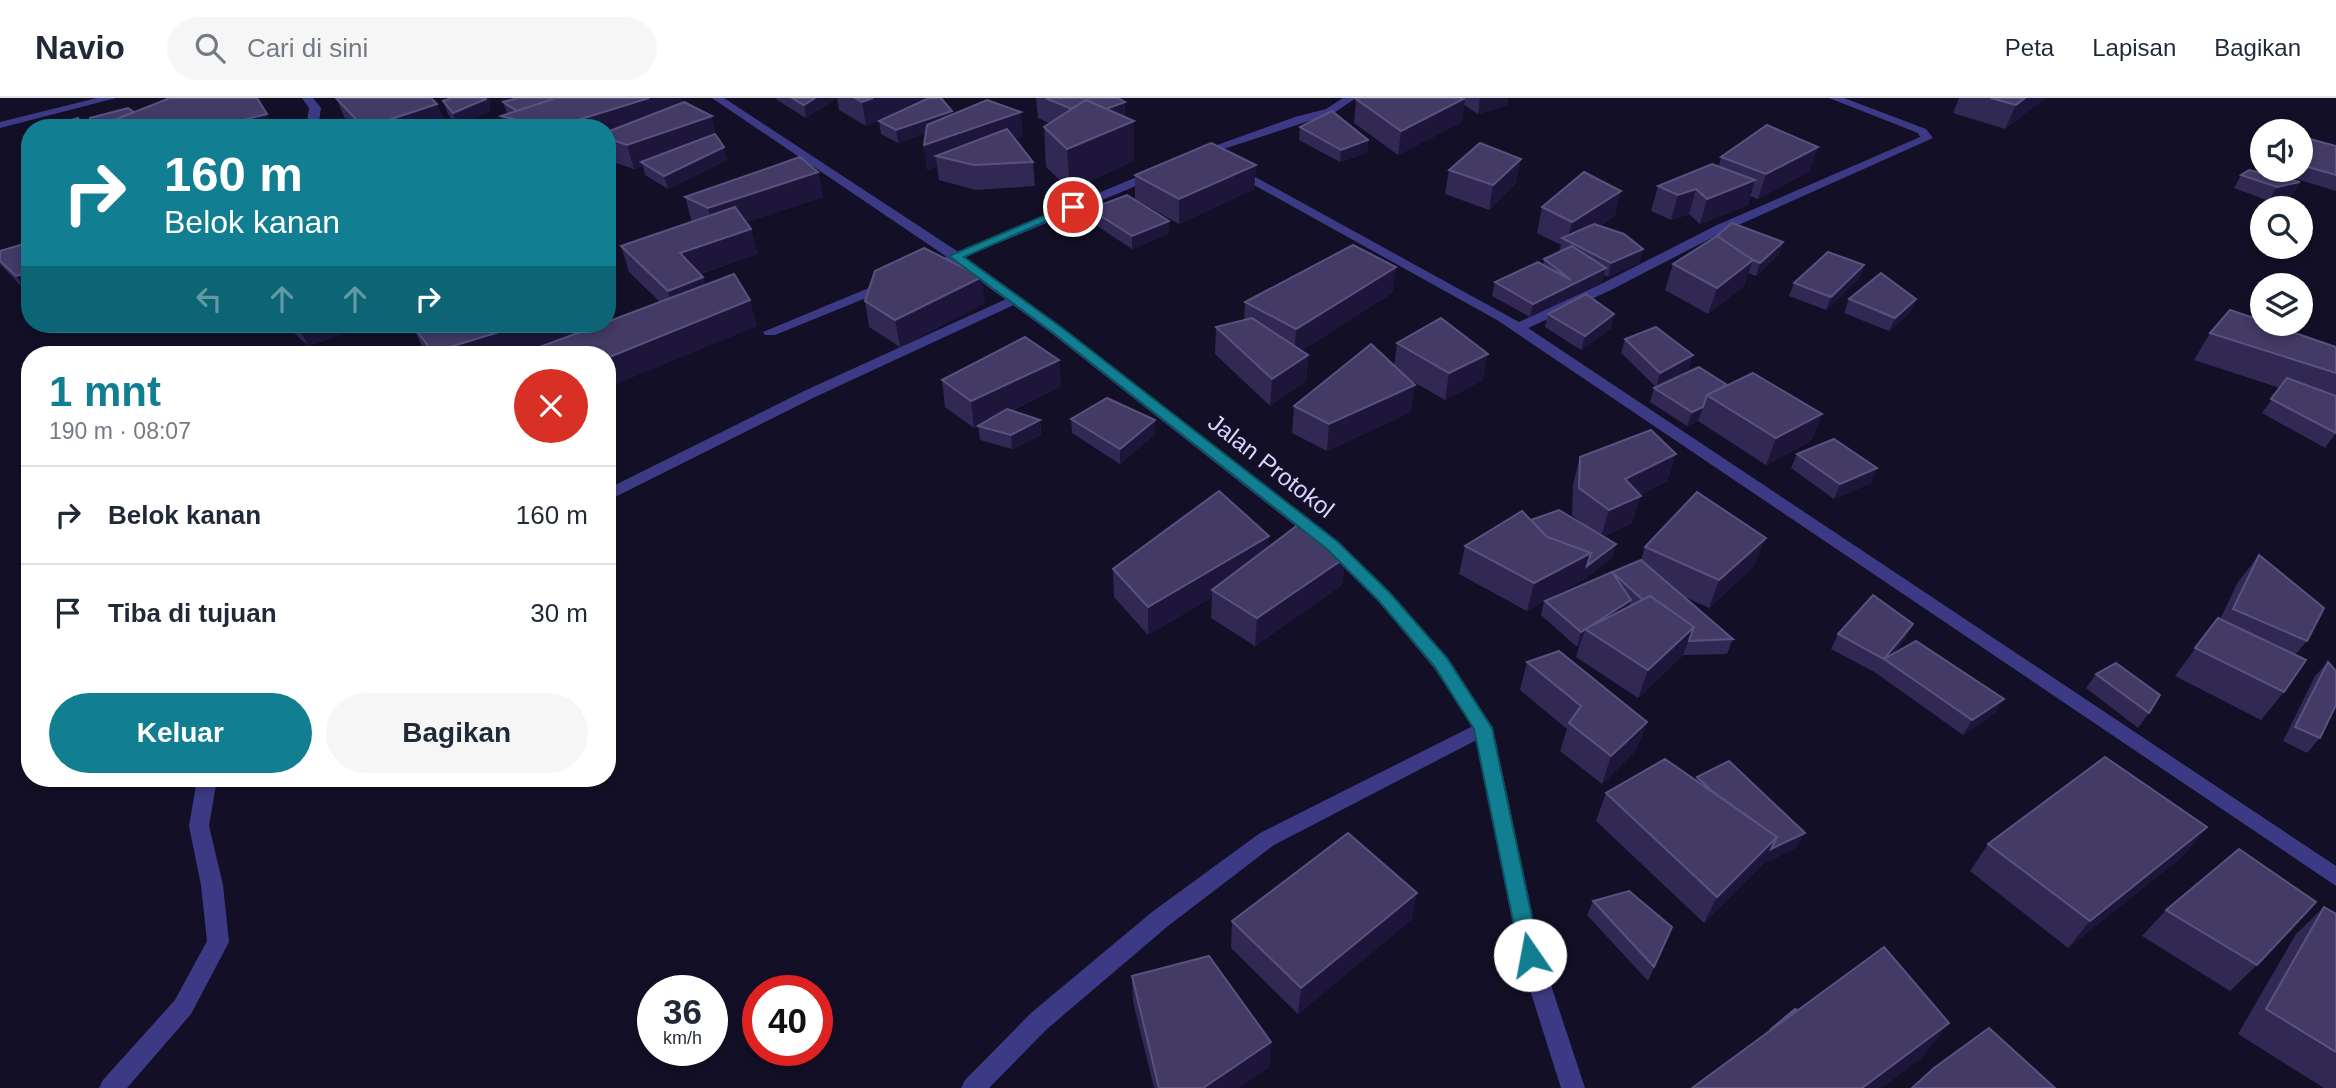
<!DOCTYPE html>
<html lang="id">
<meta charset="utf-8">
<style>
body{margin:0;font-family:Arial,sans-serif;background:#f6f6f7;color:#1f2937;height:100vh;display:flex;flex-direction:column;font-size:26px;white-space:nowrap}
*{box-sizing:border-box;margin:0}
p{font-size:23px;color:#747a83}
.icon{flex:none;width:38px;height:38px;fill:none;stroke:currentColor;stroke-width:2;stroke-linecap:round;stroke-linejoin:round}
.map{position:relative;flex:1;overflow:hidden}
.sheet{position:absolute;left:21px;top:248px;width:595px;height:441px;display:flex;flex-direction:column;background:#fff;border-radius:28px;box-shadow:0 4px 10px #0003}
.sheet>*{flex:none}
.banner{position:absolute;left:21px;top:21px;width:595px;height:214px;border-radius:28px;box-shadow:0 4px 10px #0003;background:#117e91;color:#fff;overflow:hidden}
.fabs{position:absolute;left:2250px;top:21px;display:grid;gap:14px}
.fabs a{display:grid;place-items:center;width:63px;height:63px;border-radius:50%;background:#fff;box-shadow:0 4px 10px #0003;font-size:35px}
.speed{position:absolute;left:637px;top:877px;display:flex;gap:14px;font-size:35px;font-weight:700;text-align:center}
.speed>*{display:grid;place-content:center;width:91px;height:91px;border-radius:50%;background:#fff;box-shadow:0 4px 10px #0003;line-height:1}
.speed small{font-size:18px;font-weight:400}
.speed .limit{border:10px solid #d22;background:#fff;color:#111}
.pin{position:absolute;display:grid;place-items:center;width:60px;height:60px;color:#fff;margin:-30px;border:4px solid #fff;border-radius:50%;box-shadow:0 2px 7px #0007}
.me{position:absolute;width:77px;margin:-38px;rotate:348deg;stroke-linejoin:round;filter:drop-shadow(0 0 5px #0008)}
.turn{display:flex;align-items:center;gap:24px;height:147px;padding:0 28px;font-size:32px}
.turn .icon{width:91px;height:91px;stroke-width:2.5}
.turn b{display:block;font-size:49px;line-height:60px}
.lanes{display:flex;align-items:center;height:66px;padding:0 28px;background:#0003;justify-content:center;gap:35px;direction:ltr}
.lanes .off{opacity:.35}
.round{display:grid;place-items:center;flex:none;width:74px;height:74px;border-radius:37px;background:#f6f6f7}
.overview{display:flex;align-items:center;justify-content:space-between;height:119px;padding:0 28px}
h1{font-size:42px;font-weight:700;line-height:52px;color:#117e91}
.action{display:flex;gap:14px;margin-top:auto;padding:14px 28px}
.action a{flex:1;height:80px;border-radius:42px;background:#117e91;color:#fff;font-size:28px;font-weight:700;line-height:80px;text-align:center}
.action a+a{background:#f6f6f7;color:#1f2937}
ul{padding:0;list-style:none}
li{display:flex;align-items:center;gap:21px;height:98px;padding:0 28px;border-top:2px solid #e0e1e3}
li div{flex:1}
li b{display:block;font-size:26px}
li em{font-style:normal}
header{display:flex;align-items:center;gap:42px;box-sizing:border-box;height:98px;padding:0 35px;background:#fff;border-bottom:2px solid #e0e1e3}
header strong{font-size:33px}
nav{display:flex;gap:38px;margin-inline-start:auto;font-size:24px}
.search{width:490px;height:63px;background:#f6f6f7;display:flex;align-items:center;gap:18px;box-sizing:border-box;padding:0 24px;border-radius:38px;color:#747a83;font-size:26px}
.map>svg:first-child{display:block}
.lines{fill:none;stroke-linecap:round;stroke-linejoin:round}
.minor{fill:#3d3a85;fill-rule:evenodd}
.tertiary{fill:#3d3a85;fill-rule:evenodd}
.wall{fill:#312854}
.shaded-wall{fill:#1d163a}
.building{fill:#433a66;stroke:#5a527e;stroke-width:2}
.route{fill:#117e91;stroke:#0b525e;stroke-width:2}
.labels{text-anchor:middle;stroke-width:7;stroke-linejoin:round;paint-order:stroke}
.street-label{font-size:24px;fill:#d9d4ff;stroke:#130f26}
</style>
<header>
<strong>Navio</strong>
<div class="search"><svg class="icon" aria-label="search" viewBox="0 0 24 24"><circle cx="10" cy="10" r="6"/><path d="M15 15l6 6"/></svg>Cari di sini</div>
<nav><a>Peta</a><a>Lapisan</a><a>Bagikan</a></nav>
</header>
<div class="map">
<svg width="2336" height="990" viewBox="0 0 2336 990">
<rect width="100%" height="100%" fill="#130f26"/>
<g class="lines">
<g class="minor">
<path d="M97 0H116L0 30V24Z"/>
<path d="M302 0H313L321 10 318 30H306L309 10Z"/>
<path d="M1343 0H1356L1334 15 1205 57 1195 55 1295 19 1326 11Z"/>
<path d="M1829 0H1844L1926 31 1933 40 1725 133 1609 193 1528 230 2336 768V788L1497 222 1229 73 1239 70 1519 224 1599 187 1717 127 1920 39 1918 35Z"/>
<path d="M1156 71 1162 75 1160 78 931 173H921L919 170Z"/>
<path d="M888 182 895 186 893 189 775 237H765L763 234Z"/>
<path d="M1015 197 1022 201 1020 204 815 299 607 403V391L804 293Z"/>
<path d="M1483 623 1490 625 1493 630 1490 635 1274 747 1168 828 1047 931 989 990H961L965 982 1031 915 1152 814 1260 735Z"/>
<path d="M197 681H217L209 728 223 787 229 844 191 916 127 990H99L103 982 175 902 207 843 201 787 189 728Z"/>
</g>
<path class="tertiary" d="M712 0H724L960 155 1061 229 1338 444 1390 495 1448 560 1493 630 1541 857 1585 990H1561L1519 857 1474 631 1434 570 1378 503 1326 452 1051 235 950 161Z"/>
</g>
<g class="wall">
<path d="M336 0 437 6 446 30H352L346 23Z"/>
<path d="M451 0H490V13L457 28 448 16 443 3Z"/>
<path d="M502 0H680L682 5 716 38 727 62 668 91 645 77 643 68 634 71 607 62V30H505L501 18 507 16Z"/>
<path d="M776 0H925V2L952 17 1023 38 1015 40 1033 64 1035 88 976 92 939 82 937 68 927 72 924 47 926 35 898 45 881 36 879 23 888 19 866 28 839 12 837 0 806 20 777 2Z"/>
<path d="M1036 0H1118L1125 4V19L1134 63 1070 92 1046 69 1044 29 1049 25 1038 20Z"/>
<path d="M1360 0H1508L1507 7 1478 16 1464 7 1462 24 1398 57 1354 25 1356 1Z"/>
<path d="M1959 0H2045L2005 31 1953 15Z"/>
<path d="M1300 29 1368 42 1367 55 1340 64 1299 42Z"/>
<path d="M2336 48V93L2290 79 2292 72H2301V52L2303 50Z"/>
<path d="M1721 59 1810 73 1758 101 1750 98 1748 107 1700 126 1689 116 1671 122 1651 113 1658 88 1719 68Z"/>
<path d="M1256 67 1254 91 1179 126 1138 103 1169 136 1132 151 1091 124 1090 111 1135 102V77Z"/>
<path d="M1449 72 1516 85 1489 112 1445 96Z"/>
<path d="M818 74 823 99 746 124 751 131 757 156 700 176 703 179 705 187 757 228 607 257H427L424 253 412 227 580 234 660 204 629 174 621 148 692 124 685 99Z"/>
<path d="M2241 77 2300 84 2292 97 2269 103 2234 90Z"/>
<path d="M1542 109 1615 118 1600 128 1643 151 1639 165 1608 179 1604 177 1602 184 1530 219 1492 198 1495 184 1543 167 1544 161 1559 154 1561 147 1537 135Z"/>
<path d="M30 144V191L25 192 0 166V153Z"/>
<path d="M1783 144 1778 157 1756 178 1748 175 1744 188 1708 216 1665 192 1673 166Z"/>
<path d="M1864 167 1859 181 1826 212 1789 198 1794 185Z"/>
<path d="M1396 169 1392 195 1301 253 1308 257 1306 283 1270 308 1215 256 1216 229 1244 222 1245 204Z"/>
<path d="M1849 201H1916L1910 215 1889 233 1844 215Z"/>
<path d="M865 203 985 205 900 249 869 229Z"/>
<path d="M1548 216 1611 230 1581 252 1545 229Z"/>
<path d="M289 226H334L340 237 308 248 292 233Z"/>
<path d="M2210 235 2336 249V335L2325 350 2262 315 2280 290 2194 262Z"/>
<path d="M1625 241 1689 271 1660 287H1727L1822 316 1811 343 1766 367 1698 323 1687 328 1650 304 1654 290 1656 289 1621 255Z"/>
<path d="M1397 245 1483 282 1445 302 1407 280 1411 314 1327 353 1292 335 1294 308 1394 268Z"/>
<path d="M942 282 1061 288 1011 313 1040 322 1041 337 1012 351 980 342 978 328 974 330 945 309Z"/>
<path d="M1071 321 1155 336 1120 366 1072 335Z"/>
<path d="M1676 356 1667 383 1640 397 1632 425 1604 438 1616 446 1612 460 1583 482 1548 501 1641 462 1645 449 1754 468 1709 510 1683 498 1733 541 1727 556 1683 557 1638 600 1576 559 1580 546 1577 549 1541 517 1544 503 1527 513 1459 476 1465 448 1531 422 1584 427 1572 417 1573 386 1580 359Z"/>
<path d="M1797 356 1871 385 1834 401 1791 370Z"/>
<path d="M1268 449 1346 459 1342 487 1255 548 1211 520 1212 499 1148 537 1114 499 1113 471Z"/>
<path d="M2259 457 2307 543 2295 557 2284 594 2261 622 2175 578 2218 520 2220 521 2238 484Z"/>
<path d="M1913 526 1905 541 1893 556 1995 615 1963 637 1876 575 1831 551 1838 536Z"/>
<path d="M1527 564 1647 624 1636 652 1602 686 1560 653 1567 631 1520 592Z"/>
<path d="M2328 564 2320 640 2307 655 2283 643 2315 578Z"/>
<path d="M2096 576 2149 615 2138 630 2086 590Z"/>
<path d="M1697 679 1797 749 1763 766 1704 825 1596 723 1606 695 1695 682Z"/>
<path d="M2207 729 2184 757 2068 850 1970 773 1988 746Z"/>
<path d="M1593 803 1672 829 1648 883 1587 817Z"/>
<path d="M2324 809 2336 816V990H2324L2238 936 2296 836Z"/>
<path d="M2166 812 2257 867 2230 893 2142 838Z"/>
<path d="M1412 821 1298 916 1231 850 1232 823Z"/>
<path d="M1132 878 1271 944 1269 969 1238 990H1154L1133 904Z"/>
</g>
<g class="shaded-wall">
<path d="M486 0H490V13L457 28 453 15Z"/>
<path d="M502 0H551L504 4Z"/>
<path d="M649 0H680L684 15 607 39V30H552Z"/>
<path d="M815 0H837L806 20 804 7Z"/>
<path d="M873 0H925L926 4 866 28 862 4Z"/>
<path d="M1465 0 1462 24 1398 57 1401 33Z"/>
<path d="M1480 0H1508L1507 7 1478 16Z"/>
<path d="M2025 0H2045L2005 31 2016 7Z"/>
<path d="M1125 4 1126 26 1134 23V63L1070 92 1067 51 1087 17Z"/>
<path d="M437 6 446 30H364Z"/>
<path d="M952 13 953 25 898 45 896 32Z"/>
<path d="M1021 14 1023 38 954 62 936 58 937 68 927 72 924 47Z"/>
<path d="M267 16 273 30H211Z"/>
<path d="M712 18 717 42 641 64 643 68 634 71 627 47Z"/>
<path d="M1368 42 1367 55 1340 64 1341 52Z"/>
<path d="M724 49 727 62 668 91 664 78Z"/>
<path d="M1818 49 1810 73 1758 101 1766 76Z"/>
<path d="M1521 61 1516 85 1489 112 1493 87Z"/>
<path d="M1256 67 1254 91 1179 126V101Z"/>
<path d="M818 74 823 99 714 135 708 110Z"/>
<path d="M1755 82 1748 107 1700 126 1707 101Z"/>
<path d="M2300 84 2292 97 2269 103 2277 89Z"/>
<path d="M1696 91 1689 116 1671 122 1678 97Z"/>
<path d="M1621 93 1615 118 1572 145 1567 143 1572 124Z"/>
<path d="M1169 123V136L1132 151V138Z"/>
<path d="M751 131 757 156 687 180 680 155Z"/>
<path d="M1783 144 1778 157 1756 178 1760 165Z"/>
<path d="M1643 151 1639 165 1608 179 1611 165Z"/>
<path d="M1753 162 1744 188 1708 216 1717 190Z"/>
<path d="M1864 167 1859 181 1826 212 1831 199Z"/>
<path d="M1396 169 1392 195 1294 258 1296 231Z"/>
<path d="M1606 170 1602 184 1530 219 1533 206Z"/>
<path d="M30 174V191L25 192 16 178Z"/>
<path d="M703 179 710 205 675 220 668 193Z"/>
<path d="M982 179 985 205 900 249 895 222Z"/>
<path d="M1916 201 1910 215 1889 233 1895 220Z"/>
<path d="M750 202 757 228 607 290V260Z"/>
<path d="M1614 216 1611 230 1581 252 1585 238Z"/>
<path d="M324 226H334L340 237 308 248 301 234Z"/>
<path d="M372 226H399L376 235Z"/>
<path d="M526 226H577L581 238 520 257H435L433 254Z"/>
<path d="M1488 256 1483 282 1445 302 1449 275Z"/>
<path d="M1308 257 1306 283 1270 308 1272 281Z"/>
<path d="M1693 257 1689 271 1656 289 1660 275Z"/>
<path d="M1059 262 1061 288 974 330 971 303Z"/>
<path d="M1415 287 1411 314 1327 353 1329 326Z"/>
<path d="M1703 309 1698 323 1687 328 1692 314Z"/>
<path d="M1822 316 1811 343 1766 367 1776 340Z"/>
<path d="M1040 322 1041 337 1012 351 1011 337Z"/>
<path d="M1155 322V336L1120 366V351Z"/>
<path d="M1676 356 1667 383 1623 406 1641 398 1632 425 1601 439 1609 412 1625 381Z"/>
<path d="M1877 370 1871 385 1834 401 1840 386Z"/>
<path d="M1269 438 1267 465 1212 492V499L1148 537V509Z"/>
<path d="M1766 440 1754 468 1709 510 1719 482Z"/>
<path d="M1616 446 1612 460 1583 482 1587 468Z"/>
<path d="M1591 455 1583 482 1527 513 1534 485Z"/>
<path d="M1346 459 1342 487 1255 548 1257 520Z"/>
<path d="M1631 502 1627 516 1585 531Z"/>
<path d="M1913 526 1905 541 1887 563 1884 561Z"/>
<path d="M1694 529 1683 557 1638 600 1648 572Z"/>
<path d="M1585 532 1580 546 1577 549 1581 534Z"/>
<path d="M2004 601 1995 615 1963 637 1972 622Z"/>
<path d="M1647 624 1636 652 1602 686 1611 658Z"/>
<path d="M2207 729 2184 757 2068 850 2090 823Z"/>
<path d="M1805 735 1797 749 1763 766 1704 825 1717 799 1777 739Z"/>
<path d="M1417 795 1412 821 1298 916 1301 890Z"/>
<path d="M1949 925 1922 960 1882 990H1862Z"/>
<path d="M1271 944 1269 969 1238 990H1203Z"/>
</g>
<g class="building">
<path d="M170 0H257L267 16 211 30H98L96 29Z"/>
<path d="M336 0H431L437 6 364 30Z"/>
<path d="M451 0H486V1L453 15 443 3Z"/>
<path d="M518 0H556L517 13 503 4Z"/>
<path d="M556 0H649L552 30 501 18Z"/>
<path d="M792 0H815L804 7Z"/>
<path d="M855 0H873L862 4Z"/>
<path d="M929 0H941L952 13 896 32 879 23Z"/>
<path d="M1045 0H1118L1125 4 1106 11 1086 2 1072 11Z"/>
<path d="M1360 0H1465L1401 33 1356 1Z"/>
<path d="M1991 0H2025L2016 7Z"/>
<path d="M987 2 1021 14 924 47 927 27Z"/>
<path d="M1086 2 1134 23 1067 51 1044 29Z"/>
<path d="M684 4 712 18 627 47 607 40V34Z"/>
<path d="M128 10 134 14 96 29 97 30H95L90 20Z"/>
<path d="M1332 13 1368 42 1341 52 1300 29Z"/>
<path d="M78 20 85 30H45Z"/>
<path d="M1767 27 1818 49 1766 76 1721 59Z"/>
<path d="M1007 31 1033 64 974 67 936 58Z"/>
<path d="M715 36 724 49 664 78 641 64Z"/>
<path d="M2310 41 2336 48V77L2301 67V55L2303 50Z"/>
<path d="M1211 45 1256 67 1179 101 1135 77Z"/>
<path d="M1480 45 1521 61 1493 87 1449 72Z"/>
<path d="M800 59 818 74 708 110 685 99Z"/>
<path d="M1712 66 1755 82 1707 101 1696 91 1678 97 1658 88Z"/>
<path d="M2249 72 2300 84 2277 89 2241 77Z"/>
<path d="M1584 74 1621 93 1572 124 1542 109Z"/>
<path d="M1127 97 1169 123 1132 138 1090 111Z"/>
<path d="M735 109 751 131 680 155 703 179 668 193 621 148Z"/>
<path d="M1732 125 1783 144 1760 165 1751 161 1717 138Z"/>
<path d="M1594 126 1624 136 1643 151 1611 165 1562 140Z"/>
<path d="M1717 138 1753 162 1717 190 1673 166Z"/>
<path d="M30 144V174L16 178 0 163V153Z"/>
<path d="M1353 147 1396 169 1296 231 1245 204Z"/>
<path d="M1572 148 1606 170 1533 206 1495 184 1538 164 1571 182 1544 161Z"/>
<path d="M924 150 982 179 895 222 865 203 875 173Z"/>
<path d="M1828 154 1864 167 1831 199 1794 185Z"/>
<path d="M1881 175 1916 201 1895 220 1849 201Z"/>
<path d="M734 176 750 202 607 260V257H518L602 226H607V224Z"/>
<path d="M1586 196 1614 216 1585 238 1548 216Z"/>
<path d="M2230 212 2263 223V226H2269L2336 249V275L2210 235Z"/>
<path d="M1252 220 1308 257 1272 281 1216 229Z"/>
<path d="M1441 220 1488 256 1449 275 1397 245Z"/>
<path d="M293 226H324L301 234Z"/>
<path d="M414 226H526L433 254 412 227Z"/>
<path d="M1656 229 1693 257 1660 275 1625 241Z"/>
<path d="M1025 239 1059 262 971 303 942 282Z"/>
<path d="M1371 246 1415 287 1329 326 1294 308Z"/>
<path d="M1699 269 1727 287 1707 297 1703 309 1692 314 1654 290Z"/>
<path d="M1753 275 1822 316 1776 340 1707 297Z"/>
<path d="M2287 280 2336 298V335L2271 301Z"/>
<path d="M1107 300 1155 322 1120 351 1071 321Z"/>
<path d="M1007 311 1040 322 1011 337 978 328Z"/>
<path d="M1651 332 1676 356 1625 381 1641 398 1609 412 1579 390 1580 359Z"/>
<path d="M1834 341 1877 370 1840 386 1797 356Z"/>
<path d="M1219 393 1269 438 1148 509 1113 471Z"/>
<path d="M1697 394 1766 440 1719 482 1645 449Z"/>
<path d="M1559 412 1616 446 1587 468 1591 455 1547 439 1531 422Z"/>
<path d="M1522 413 1547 439 1591 455 1534 485 1465 448Z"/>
<path d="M1307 420 1346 459 1257 520 1212 492Z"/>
<path d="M2259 457 2324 510 2307 543 2233 511Z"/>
<path d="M1641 462 1733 541 1689 543 1694 529 1650 498 1643 502 1612 474Z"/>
<path d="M1612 474 1631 502 1581 534 1545 503Z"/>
<path d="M1873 497 1913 526 1884 561 1916 543 2004 601 1972 622 1884 561 1838 536Z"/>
<path d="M1650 498 1694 529 1648 572 1585 531Z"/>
<path d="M2218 520 2306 562 2284 594 2195 550Z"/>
<path d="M1559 553 1647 624 1611 658 1569 625 1581 608 1527 564Z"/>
<path d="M2328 564 2336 573V607L2320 640 2295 629Z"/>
<path d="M2116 565 2160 597 2149 615 2096 576Z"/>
<path d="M2105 659 2207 729 2090 823 1988 746Z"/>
<path d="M1665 661 1777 739 1717 799 1606 695Z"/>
<path d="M1729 663 1805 735 1771 751 1777 739 1712 693 1697 679Z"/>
<path d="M1348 735 1417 795 1301 890 1232 823Z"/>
<path d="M2239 751 2316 804 2257 867 2166 812Z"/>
<path d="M1629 793 1672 829 1654 869 1593 803Z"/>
<path d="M2324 809 2336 816V954L2266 911Z"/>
<path d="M1884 849 1949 925 1862 990H1692Z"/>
<path d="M1209 858 1271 944 1203 990H1159L1132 878Z"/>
<path d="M1795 911 1797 912 1770 932Z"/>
<path d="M1989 930 2055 990H1912L1934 970Z"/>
</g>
<path class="route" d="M1069 107 1079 109 964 159 1061 229 1338 444 1390 495 1447 560 1492 630 1540 857 1537 863 1530 866 1523 863 1520 857 1474 631 1435 569 1379 503 1327 451 1052 234 949 158Z"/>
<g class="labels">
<g class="street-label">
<text transform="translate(1271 368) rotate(38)" y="8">Jalan Protokol</text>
</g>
</g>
</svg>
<div class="fabs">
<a><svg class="icon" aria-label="sound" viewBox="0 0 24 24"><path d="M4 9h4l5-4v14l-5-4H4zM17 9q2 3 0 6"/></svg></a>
<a><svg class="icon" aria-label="search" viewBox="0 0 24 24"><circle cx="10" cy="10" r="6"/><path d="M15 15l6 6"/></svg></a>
<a><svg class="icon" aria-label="layers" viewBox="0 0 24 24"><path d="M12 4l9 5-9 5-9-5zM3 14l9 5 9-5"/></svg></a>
</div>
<div class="speed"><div>36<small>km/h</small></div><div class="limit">40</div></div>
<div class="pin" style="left:1073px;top:109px;background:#d93025"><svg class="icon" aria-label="arrive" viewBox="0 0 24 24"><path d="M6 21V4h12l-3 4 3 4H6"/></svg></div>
<svg class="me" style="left:1530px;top:857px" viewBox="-20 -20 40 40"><circle r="19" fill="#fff"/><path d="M0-13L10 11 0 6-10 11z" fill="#117e91"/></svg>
<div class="banner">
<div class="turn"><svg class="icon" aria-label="right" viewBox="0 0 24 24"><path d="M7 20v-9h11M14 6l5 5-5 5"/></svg><div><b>160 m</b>Belok kanan</div></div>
<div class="lanes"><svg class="icon off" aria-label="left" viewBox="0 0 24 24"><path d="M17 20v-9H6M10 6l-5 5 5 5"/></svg><svg class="icon off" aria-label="ahead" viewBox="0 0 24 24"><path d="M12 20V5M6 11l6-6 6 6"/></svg><svg class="icon off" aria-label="ahead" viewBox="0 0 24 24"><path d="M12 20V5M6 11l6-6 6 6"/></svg><svg class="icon" aria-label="right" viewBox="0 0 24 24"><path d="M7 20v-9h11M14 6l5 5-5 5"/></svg></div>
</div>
<section class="sheet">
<div class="overview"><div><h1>1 mnt</h1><p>190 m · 08:07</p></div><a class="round" style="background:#d93025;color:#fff"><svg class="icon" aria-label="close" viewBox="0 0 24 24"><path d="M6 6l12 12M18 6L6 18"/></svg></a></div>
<ul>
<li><svg class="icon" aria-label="right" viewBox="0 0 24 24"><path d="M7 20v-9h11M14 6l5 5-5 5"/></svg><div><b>Belok kanan</b></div><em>160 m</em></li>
<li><svg class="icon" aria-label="arrive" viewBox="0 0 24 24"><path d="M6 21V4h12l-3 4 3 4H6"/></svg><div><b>Tiba di tujuan</b></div><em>30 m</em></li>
</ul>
<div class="action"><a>Keluar</a><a>Bagikan</a></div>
</section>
</div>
